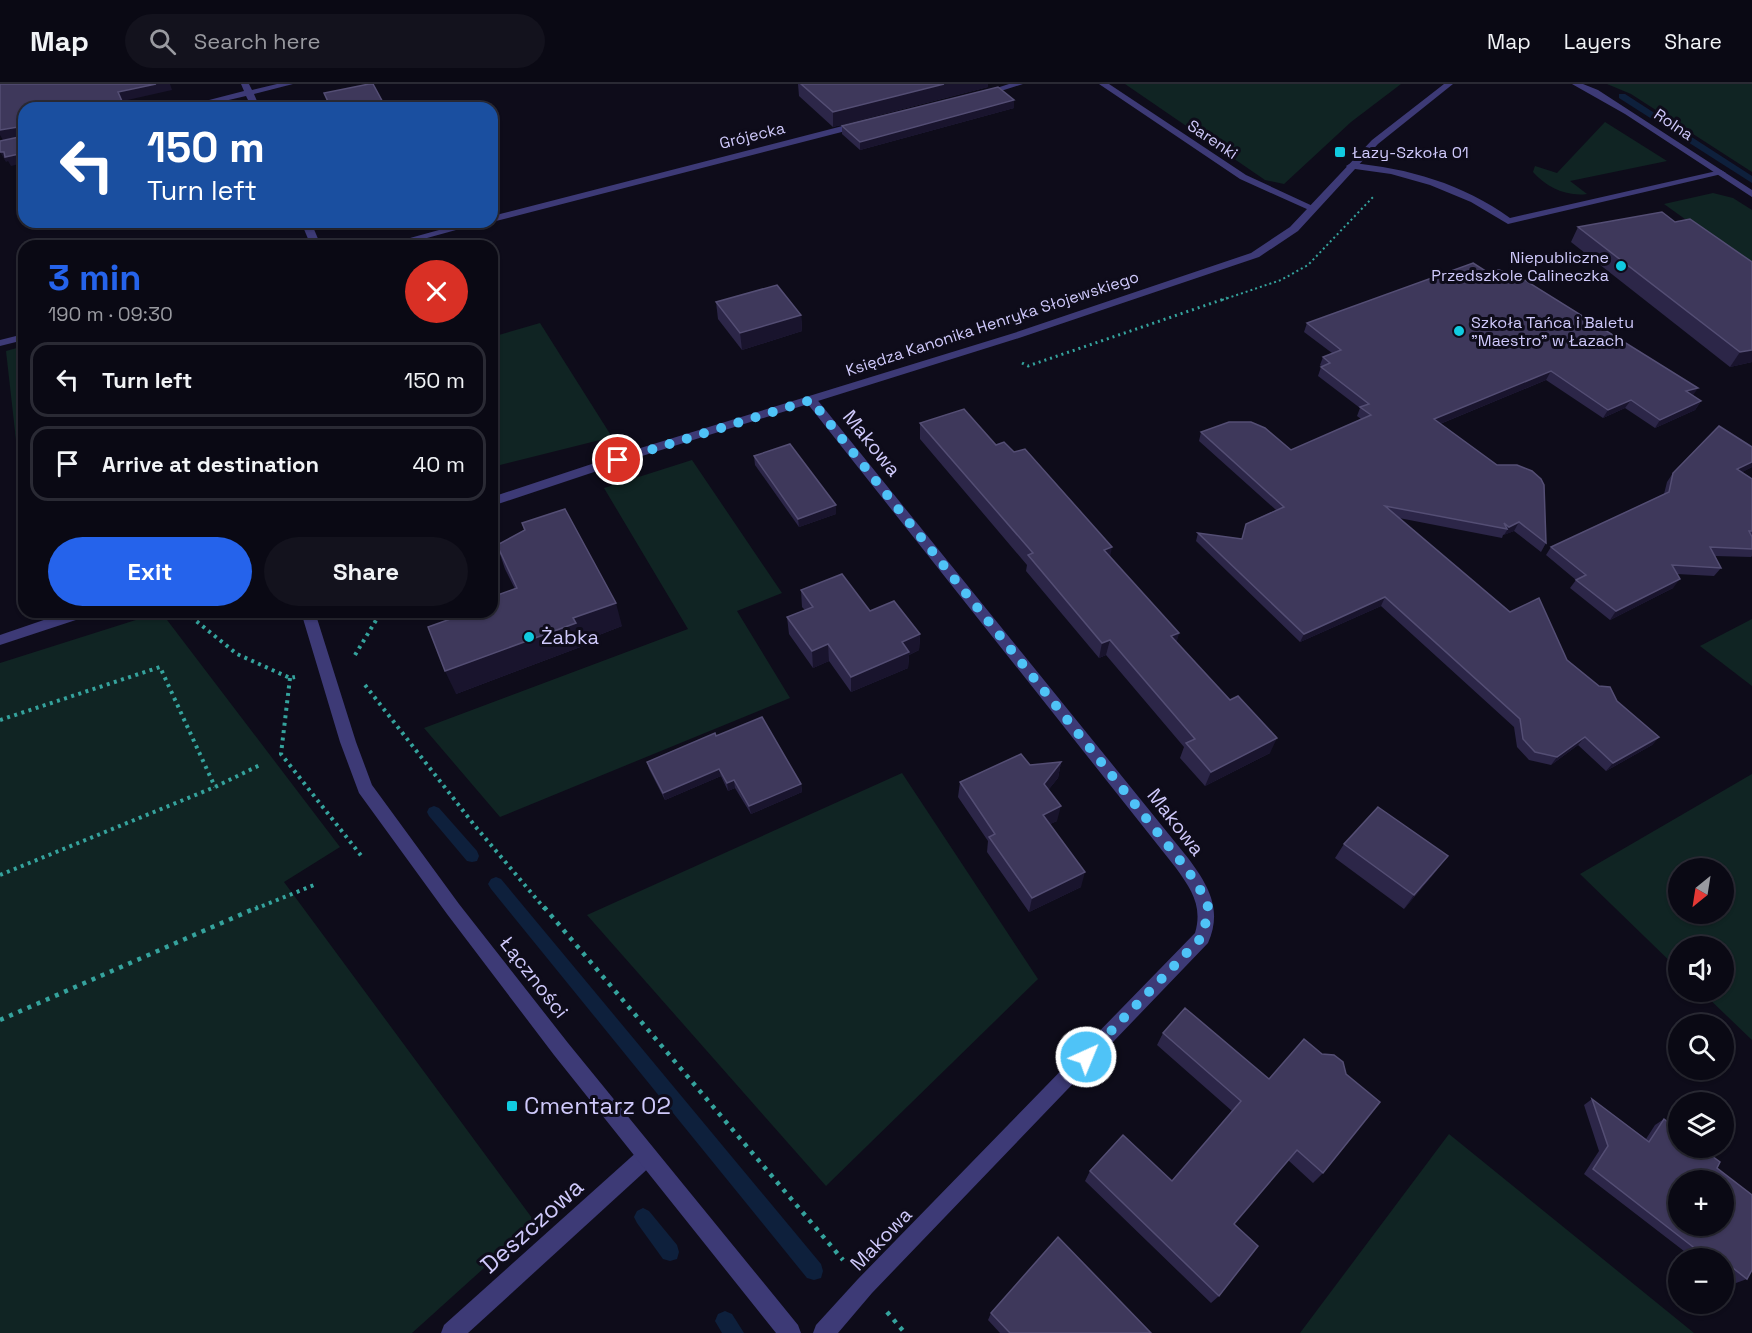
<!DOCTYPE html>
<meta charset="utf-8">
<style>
body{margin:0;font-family:"Space Grotesk",sans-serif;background:#13121d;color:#f1f3f6;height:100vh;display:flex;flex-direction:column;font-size:22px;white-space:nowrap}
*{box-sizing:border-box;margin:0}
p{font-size:20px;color:#999aa0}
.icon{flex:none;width:33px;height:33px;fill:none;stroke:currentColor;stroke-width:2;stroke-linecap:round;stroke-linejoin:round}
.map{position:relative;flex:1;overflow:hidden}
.panel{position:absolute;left:18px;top:156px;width:480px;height:378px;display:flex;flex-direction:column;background:#0a0914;border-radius:18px;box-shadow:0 2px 4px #0004,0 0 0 2px #2a2a34}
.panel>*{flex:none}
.banner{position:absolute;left:18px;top:18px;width:480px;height:126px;border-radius:18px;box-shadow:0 2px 4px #0004,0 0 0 2px #2a2a34;background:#1a4fa0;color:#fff;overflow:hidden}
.needle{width:39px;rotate:210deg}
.fabs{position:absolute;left:1668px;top:774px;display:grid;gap:12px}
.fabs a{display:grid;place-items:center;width:66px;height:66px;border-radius:50%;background:#0a0914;box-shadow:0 2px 4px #0004,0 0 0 2px #2a2a34;font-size:30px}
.pin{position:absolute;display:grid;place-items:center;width:51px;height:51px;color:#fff;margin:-26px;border:3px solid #fff;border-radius:50%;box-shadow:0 2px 6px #0007}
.me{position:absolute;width:66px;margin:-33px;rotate:44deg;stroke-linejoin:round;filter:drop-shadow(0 0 4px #0008)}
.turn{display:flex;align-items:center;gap:21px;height:126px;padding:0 30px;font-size:27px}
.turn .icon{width:78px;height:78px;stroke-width:2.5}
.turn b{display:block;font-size:42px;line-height:51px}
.round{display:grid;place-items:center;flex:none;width:63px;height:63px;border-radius:32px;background:#13121d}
.head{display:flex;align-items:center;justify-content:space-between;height:102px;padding:0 30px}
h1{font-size:36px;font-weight:700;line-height:45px;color:#2563eb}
.button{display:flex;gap:12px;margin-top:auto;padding:12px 30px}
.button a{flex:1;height:69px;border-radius:36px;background:#2563eb;color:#fff;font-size:24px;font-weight:700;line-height:69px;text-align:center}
.button a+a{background:#13121d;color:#f1f3f6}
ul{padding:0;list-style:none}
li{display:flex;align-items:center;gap:18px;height:75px;margin:0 12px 9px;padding:0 18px;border:3px solid #2a2a34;border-radius:18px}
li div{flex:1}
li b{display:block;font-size:22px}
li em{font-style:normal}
header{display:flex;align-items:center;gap:36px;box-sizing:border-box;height:84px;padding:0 30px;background:#0a0914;border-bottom:2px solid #2a2a34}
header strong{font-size:28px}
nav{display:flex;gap:33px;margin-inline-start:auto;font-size:21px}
.search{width:420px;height:54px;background:#13121d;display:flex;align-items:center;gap:15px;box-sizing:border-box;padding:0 21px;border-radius:33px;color:#999aa0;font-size:22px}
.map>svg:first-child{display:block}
.green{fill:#102423;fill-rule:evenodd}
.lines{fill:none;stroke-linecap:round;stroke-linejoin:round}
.stream{fill:#0e203c;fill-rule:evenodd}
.path-far3{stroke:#35a39d;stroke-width:2;stroke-dasharray:2 3;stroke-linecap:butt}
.path-far2{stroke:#35a39d;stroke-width:3;stroke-dasharray:2 4;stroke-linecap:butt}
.path-far1{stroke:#35a39d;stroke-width:4;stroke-dasharray:3 4.5;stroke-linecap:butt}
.path{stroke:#35a39d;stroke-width:4.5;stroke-dasharray:4 6;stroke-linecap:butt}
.service{fill:#3d3a76;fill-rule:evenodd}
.minor{fill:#3d3a76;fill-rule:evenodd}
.tertiary{fill:#3d3a76;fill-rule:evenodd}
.wall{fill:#2c2648}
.shaded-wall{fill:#19142d}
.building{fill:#3e385b;stroke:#544e74;stroke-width:1.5;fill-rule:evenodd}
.route{stroke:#4fc3f7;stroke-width:10;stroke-dasharray:0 18}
.poi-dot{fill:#11cbe0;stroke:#0e0c1a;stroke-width:2}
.labels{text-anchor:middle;stroke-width:6;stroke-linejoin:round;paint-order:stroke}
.far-street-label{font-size:16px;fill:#cfc9fb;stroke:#0e0c1a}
.far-poi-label{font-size:16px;fill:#cfc9fb;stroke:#0e0c1a;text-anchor:start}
.street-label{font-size:20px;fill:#cfc9fb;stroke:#0e0c1a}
.poi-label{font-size:20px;fill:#cfc9fb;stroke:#0e0c1a;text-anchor:start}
.near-poi-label{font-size:24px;fill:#cfc9fb;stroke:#0e0c1a;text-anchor:start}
.near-street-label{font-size:24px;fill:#cfc9fb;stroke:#0e0c1a}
</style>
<header>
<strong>Map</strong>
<div class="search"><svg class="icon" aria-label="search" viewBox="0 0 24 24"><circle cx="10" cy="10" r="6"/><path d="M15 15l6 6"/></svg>Search here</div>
<nav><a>Map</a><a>Layers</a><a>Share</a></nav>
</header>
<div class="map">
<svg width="1752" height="1249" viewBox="0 0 1752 1249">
<rect width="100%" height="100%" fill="#0e0c1a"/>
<g class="green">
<path d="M1125 0H1401L1351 38 1284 100 1265 96Z"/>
<path d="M1607 0H1752V88L1631 10Z"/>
<path d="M1605 38 1667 77 1570 97 1587 110C1567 113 1546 103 1533 88L1535 82 1557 89Z"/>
<path d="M1713 109 1733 114 1752 126V183L1664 120Z"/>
<path d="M540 239 612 353 492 383V253Z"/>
<path d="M24 262V427L6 267Z"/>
<path d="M692 376 782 509 737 527 790 614 500 733 424 644 688 545 604 404Z"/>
<path d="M161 528 340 763 284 798 535 1138 412 1249H0V579Z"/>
<path d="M1752 535V602L1700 562Z"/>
<path d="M902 689 1038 895 826 1102 587 831Z"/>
<path d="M1752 690V956L1702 908H1724V862H1678V885L1580 790ZM1678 784H1724V830H1678Z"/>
<path d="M1449 1050 1694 1249H1300Z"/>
</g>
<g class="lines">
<g class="stream">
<path d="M1619 10H1625L1752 92V99L1619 14Z"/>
<path d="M434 722 439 724 477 767 479 772 477 777 472 778 467 777 429 732 427 728 429 724Z"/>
<path d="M496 793 501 795 821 1180 823 1187 821 1194 814 1196 807 1194 491 805 488 800 491 795Z"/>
<path d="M643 1124 649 1127 677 1161 679 1168 677 1175 670 1177 663 1175 637 1139 634 1133 637 1127Z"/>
<path d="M725 1227 732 1230 744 1249H722L715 1237 718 1230Z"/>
</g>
<path class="path-far3" d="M1222 216 1281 196 1308 181 1374 112"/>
<path class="path-far2" d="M1022 279 1028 282 1227 214"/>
<g class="path-far1">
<path d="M185 528 237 570 290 594 295 593"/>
<path d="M355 571 381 528"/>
<path d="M290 594 281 670 363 774"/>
<path d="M365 601 475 742 545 825"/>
<path d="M0 636 160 583 215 703"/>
<path d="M0 791 215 703 262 680"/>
<path d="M255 825 314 801"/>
</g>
<g class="path">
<path d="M544 823 843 1176"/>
<path d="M0 936 258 823"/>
<path d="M887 1228 905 1249"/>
</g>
<path class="service" d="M1351 79C1408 84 1463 100 1510 134L1721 86 1726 89 1508 140 1471 118 1430 101 1391 90 1348 84 1346 82Z"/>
<g class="minor">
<path d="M241 0H249L252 6 277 0H293L254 10 260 24H252L246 12 194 24H178L244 7Z"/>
<path d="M1009 0H1023L982 13 978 10Z"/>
<path d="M1099 0H1109L1246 91 1317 124 1309 126 1240 95Z"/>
<path d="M1572 0H1583L1598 6 1752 106V113L1625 30Z"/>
<path d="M862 37 867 40 865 42 496 137 492 138V132Z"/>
<path d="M301 138H311L321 162H311Z"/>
<path d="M468 138H485L398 162H381Z"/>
<path d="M24 250V256L0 262V256Z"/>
<path d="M811 312 815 313 1188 774C1208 801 1223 825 1208 859L872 1209 838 1249H813L816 1241 858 1195 1195 849C1203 822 1191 805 1176 784L807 319V313Z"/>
<path d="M646 1063 653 1066 656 1073 653 1080 468 1249H441L444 1241 639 1066Z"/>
</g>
<g class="tertiary">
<path d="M1444 0H1453L1378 60 1298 147 1259 173 1022 253 642 372 492 422V413L634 366 1014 249 1251 169 1290 143 1372 56Z"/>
<path d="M67 528H90L88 532 0 561V551Z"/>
<path d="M301 528H315L356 658 372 701 459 820 568 959 798 1241 801 1249H776L554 971 447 830 359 709 340 658Z"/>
</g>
</g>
<g class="wall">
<path d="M798 0H988V3L833 43 799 12Z"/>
<path d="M1014 16V24L860 66 842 50V42Z"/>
<path d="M1675 138 1752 178V278L1730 283 1571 158 1578 143Z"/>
<path d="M716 218 801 231 802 247 742 266 718 235Z"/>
<path d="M1307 239 1693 312 1701 317 1695 326 1655 344 1625 324 1603 334 1546 296 1440 340 1546 459 1541 468 1514 447 1503 451 1502 454 1399 434 1659 653 1652 661 1606 687 1578 661 1551 681 1529 676 1517 663 1514 643 1381 522 1300 558 1196 457 1198 449 1242 455 1246 440 1276 426 1199 357 1201 348 1291 366 1361 335 1357 332 1360 324 1318 292 1321 283H1322L1320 281 1323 273 1332 269 1304 248Z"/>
<path d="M920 339 996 361 1110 473 1179 549 1176 558 1270 669 1205 702 1180 674 1184 663 1106 571 1099 574 1026 487 1027 481 920 355Z"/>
<path d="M1752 363V383L1742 388 1752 395V472L1751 473 1715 472 1721 484 1714 492 1677 490 1673 504 1610 536 1570 504 1576 496 1546 471 1551 463 1664 410 1667 398 1673 389Z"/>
<path d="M754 372 836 421V430L799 443 755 381Z"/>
<path d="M522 439 622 542 581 558 583 562 456 610 493 520 492 517 515 505 505 485 497 461 524 446Z"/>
<path d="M801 506 870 527 920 550 919 566 909 571 908 584 851 608 829 577 813 584 789 550 787 533 805 526 802 523Z"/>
<path d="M716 652 801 700 802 708 751 730 735 704 728 707 721 692 665 716 649 685 647 678Z"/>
<path d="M1061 678 1058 694 1048 706 1057 737 1050 740 1081 803 1029 828 987 768 988 757 958 713 960 698 1030 681Z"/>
<path d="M1344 760 1437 786 1404 825 1335 774Z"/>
<path d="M1185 924 1323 1089 1313 1099 1288 1076 1234 1140 1219 1212 1211 1219 1085 1097 1090 1087 1172 1097 1232 1027 1157 961 1163 949Z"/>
<path d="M1592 1015 1646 1055 1655 1041 1664 1035 1717 1084 1747 1195 1736 1199 1724 1189V1174H1693L1584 1090 1599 1067 1584 1021Z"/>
<path d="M991 1229 1151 1249H1000L988 1236Z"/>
</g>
<g class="shaded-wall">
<path d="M156 0H170L172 6 123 17 126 24H125L118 8Z"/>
<path d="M944 0H988V3L833 43V28Z"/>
<path d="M1014 16V24L860 66V58Z"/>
<path d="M18 43 24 52 3 56 0 51V46Z"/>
<path d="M0 68H4L24 69V79L11 82 8 77 6 78Z"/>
<path d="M492 197H495L500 213 492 215Z"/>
<path d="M801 231 802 247 742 266 740 249Z"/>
<path d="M1752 266V278L1730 283 1740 268Z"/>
<path d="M1551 287 1546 296 1430 344 1434 335Z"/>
<path d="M1698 304 1692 313 1686 307Z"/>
<path d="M1631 316 1625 324 1603 334 1608 326Z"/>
<path d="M1701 317 1695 326 1655 344 1660 336Z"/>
<path d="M1752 378V383L1731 394 1737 385Z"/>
<path d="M836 421V430L799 443 798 435Z"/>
<path d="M1519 438 1514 447 1504 451 1509 443Z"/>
<path d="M1112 463 1109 479 1104 466Z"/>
<path d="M1680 495 1673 504 1610 536 1616 527Z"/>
<path d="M1385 513 1381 522 1300 558 1304 550Z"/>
<path d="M616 519 622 542 581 558 583 562 456 610 445 587 573 534Z"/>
<path d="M1179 549 1175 564 1171 552Z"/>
<path d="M920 550 919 566 909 571 908 584 851 608V593L902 558Z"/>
<path d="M1110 556 1106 571 1099 574 1102 559Z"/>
<path d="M828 560 829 577 813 584 812 567Z"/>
<path d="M1585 653 1578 661 1551 681 1557 673Z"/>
<path d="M1659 653 1652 661 1606 687 1613 679Z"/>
<path d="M1277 654 1270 669 1205 702 1211 688Z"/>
<path d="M1061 678 1058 694 1041 715 1044 700Z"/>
<path d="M719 685 721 692 665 716 663 709Z"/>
<path d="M734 696 735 704 728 707 727 699Z"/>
<path d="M801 700 802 708 751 730 749 722Z"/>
<path d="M1061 722 1057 737 1040 745 1043 731Z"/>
<path d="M1448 772 1437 786 1404 825 1414 811Z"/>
<path d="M1085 788 1081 803 1029 828 1032 814Z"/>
</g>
<g class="building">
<path d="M0 0H156L118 8 125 24H24V69L5 73 4 68H0V57L19 53 21 45 18 43 0 46Z"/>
<path d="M369 0H373L386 24H331L324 9Z"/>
<path d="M801 0H944L833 28Z"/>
<path d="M998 3 1014 16 860 58 842 42Z"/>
<path d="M1662 128 1675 138 1690 135 1752 178V266L1740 268 1578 143Z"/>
<path d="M475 160 476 162H465Z"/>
<path d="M1473 179 1487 188 1499 186 1518 192 1698 304 1686 307 1701 317 1660 336 1631 316 1608 326 1551 287 1434 335 1497 381H1517L1532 387 1541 395 1544 401 1546 459 1519 438 1509 443 1504 439 1507 445 1385 422 1510 528 1539 514 1567 576 1599 602 1610 603 1617 617 1659 653 1613 679 1585 653 1557 673 1535 668 1523 655 1520 635 1385 513 1304 550 1198 449 1242 455 1246 440 1284 423 1201 348 1229 338H1251L1265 344 1291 366 1371 331 1360 323 1369 320 1321 283 1330 279 1323 273 1341 266 1307 239Z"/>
<path d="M492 190 495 197H492Z"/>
<path d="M777 201 801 231 740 249 716 218Z"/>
<path d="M964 325 996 361 1004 358 1014 368 1025 365 1112 463 1104 466 1179 549 1171 552 1230 616 1238 612 1277 654 1211 688 1186 659 1195 655 1110 556 1102 559 1028 471 1033 469 920 339Z"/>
<path d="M1719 342 1752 363V378L1737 385 1752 395V447H1749L1752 453V465L1710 463 1721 484 1672 481 1680 495 1616 527 1576 496 1586 491 1551 463 1669 408 1673 389Z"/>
<path d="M790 360 836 421 798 435 754 372Z"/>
<path d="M565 425 616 519 573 534 576 539 445 587 428 543 470 528H492V520L494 519 492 516V513L517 504 497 461 525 446 522 439Z"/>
<path d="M842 490 870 527 894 517 920 550 902 558 909 568 851 593 828 560 812 567 787 533 813 523 801 506Z"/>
<path d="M762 633 801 700 749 722 734 696 727 699 719 685 663 709 647 678 715 649 716 652Z"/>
<path d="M1021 670 1030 681 1061 678 1044 700 1061 722 1043 731 1085 788 1032 814 989 753 995 750 960 698Z"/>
<path d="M1378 723 1448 772 1414 811 1344 760Z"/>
<path d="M1185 924 1269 995 1304 955 1322 970 1334 971 1343 978 1346 990 1380 1018 1323 1089 1297 1066 1234 1140 1258 1162 1219 1212 1090 1087 1123 1051 1172 1097 1241 1017 1163 949Z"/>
<path d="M1592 1015 1649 1058 1664 1035 1678 1046V1064H1701L1720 1078 1717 1084 1752 1111V1186L1747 1195 1724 1177V1174H1721L1710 1167 1706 1173 1593 1085 1608 1062ZM1678 1096H1724V1142H1678Z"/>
<path d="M1058 1153 1151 1249H1010L991 1229Z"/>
</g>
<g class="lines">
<path class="route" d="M618 376 811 316 1182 779 1198 801 1209 825 1202 853 1086 973"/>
</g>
<g class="poi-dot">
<rect x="1334" y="62" width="12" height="12" rx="3"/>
<circle cx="1621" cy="182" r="6"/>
<circle cx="1459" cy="247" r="6"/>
<circle cx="529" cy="553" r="6"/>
<rect x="506" y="1016" width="12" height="12" rx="3"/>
</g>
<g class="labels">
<g class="far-street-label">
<text transform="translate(1674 40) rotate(34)" y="6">Rolna</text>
<text transform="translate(752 51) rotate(-14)" y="6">Grójecka</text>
<text transform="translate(1213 55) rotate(34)" y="6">Sarenki</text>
<text transform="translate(992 239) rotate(-18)" y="6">Księdza Kanonika Henryka Słojewskiego</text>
</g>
<g class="far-poi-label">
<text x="1352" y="74">Łazy-Szkoła 01</text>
<text x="1609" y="179" text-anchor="end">Niepubliczne<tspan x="1609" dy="18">Przedszkole Calineczka</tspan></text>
<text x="1471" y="244">Szkoła Tańca i Baletu<tspan x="1471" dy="18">"Maestro" w Łazach</tspan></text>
</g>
<g class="street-label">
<text transform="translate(872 359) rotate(51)" y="7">Makowa</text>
<text transform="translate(1176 738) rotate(52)" y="7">Makowa</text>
<text transform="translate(534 893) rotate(52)" y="7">Łączności</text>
<text transform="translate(881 1155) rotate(-46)" y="7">Makowa</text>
</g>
<g class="poi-label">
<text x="541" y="560">Żabka</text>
</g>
<g class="near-poi-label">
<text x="524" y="1030">Cmentarz 02</text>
</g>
<g class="near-street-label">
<text transform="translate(532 1142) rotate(-42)" y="8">Deszczowa</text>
</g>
</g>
</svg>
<div class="fabs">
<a><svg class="needle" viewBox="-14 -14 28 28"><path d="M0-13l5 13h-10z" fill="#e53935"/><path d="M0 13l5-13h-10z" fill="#999aa0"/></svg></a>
<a><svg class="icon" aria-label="sound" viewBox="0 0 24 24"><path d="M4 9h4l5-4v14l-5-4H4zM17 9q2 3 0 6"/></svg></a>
<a><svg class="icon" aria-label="search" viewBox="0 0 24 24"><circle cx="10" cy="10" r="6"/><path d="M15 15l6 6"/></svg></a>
<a><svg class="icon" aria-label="layers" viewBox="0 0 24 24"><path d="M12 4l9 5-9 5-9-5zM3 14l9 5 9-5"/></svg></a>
<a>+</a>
<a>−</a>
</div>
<div class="pin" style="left:618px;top:376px;background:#d93025"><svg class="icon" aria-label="arrive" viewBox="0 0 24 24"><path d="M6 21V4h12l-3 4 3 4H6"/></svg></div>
<svg class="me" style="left:1086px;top:973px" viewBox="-20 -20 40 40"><circle r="17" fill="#4fc3f7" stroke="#fff" stroke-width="3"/><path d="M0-11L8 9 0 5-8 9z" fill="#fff"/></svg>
<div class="banner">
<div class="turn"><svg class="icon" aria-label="left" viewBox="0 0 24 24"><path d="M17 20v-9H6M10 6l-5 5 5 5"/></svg><div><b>150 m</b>Turn left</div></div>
</div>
<section class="panel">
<div class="head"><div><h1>3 min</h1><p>190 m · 09:30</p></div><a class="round" style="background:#d93025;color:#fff"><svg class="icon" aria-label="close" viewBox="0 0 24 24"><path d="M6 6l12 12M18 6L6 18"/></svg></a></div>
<ul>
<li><svg class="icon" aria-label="left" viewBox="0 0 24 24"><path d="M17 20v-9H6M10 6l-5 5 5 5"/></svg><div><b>Turn left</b></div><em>150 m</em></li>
<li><svg class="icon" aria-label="arrive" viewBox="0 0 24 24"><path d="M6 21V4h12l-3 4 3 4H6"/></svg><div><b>Arrive at destination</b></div><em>40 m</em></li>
</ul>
<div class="button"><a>Exit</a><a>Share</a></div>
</section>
</div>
